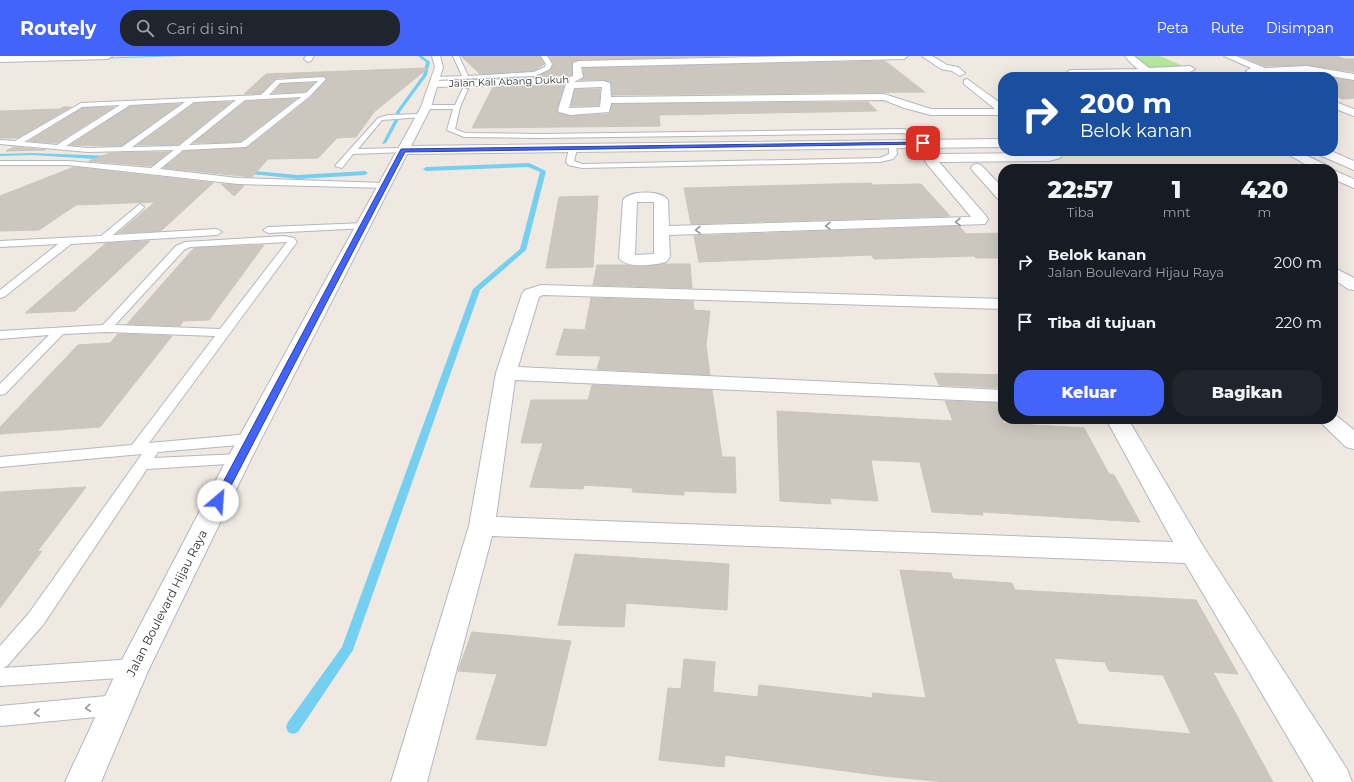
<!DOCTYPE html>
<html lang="id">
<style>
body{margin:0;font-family:Montserrat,sans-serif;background:#20242c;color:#f1f3f6;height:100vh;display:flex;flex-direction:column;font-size:15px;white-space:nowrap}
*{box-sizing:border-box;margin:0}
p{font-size:13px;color:#9ea1a6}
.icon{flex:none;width:22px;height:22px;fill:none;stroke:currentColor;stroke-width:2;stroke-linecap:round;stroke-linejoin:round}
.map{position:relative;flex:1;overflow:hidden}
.side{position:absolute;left:998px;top:108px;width:340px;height:260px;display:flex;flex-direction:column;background:#171b24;border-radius:16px;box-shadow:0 4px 16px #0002}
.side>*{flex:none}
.banner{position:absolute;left:998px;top:16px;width:340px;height:84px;border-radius:16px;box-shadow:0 4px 16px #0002;background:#1a4fa0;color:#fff;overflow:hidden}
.pin{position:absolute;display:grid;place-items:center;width:34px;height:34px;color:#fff;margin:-17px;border-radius:8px;box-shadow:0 2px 6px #0006}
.me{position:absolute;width:44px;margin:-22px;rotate:27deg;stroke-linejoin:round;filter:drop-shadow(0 0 3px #0008)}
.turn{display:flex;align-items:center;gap:14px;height:84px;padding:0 16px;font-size:18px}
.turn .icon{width:52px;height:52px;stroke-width:2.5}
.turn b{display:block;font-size:28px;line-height:34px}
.eta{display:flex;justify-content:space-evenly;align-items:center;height:68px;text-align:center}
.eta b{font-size:24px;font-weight:800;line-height:28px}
.cta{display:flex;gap:8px;margin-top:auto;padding:8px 16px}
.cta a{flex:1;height:46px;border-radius:16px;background:#4264fb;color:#fff;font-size:16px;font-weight:800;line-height:46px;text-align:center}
.cta a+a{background:#20242c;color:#f1f3f6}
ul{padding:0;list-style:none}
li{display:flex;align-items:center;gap:12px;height:60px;padding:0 16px}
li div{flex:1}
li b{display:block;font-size:15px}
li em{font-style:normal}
header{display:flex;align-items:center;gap:24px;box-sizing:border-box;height:56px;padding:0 20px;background:#4264fb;color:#fff}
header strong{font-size:19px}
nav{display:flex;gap:22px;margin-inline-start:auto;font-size:14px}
.search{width:280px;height:36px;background:#20242c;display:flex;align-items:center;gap:10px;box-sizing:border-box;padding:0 14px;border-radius:16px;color:#9ea1a6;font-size:15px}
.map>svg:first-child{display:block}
.green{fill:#b6e59e}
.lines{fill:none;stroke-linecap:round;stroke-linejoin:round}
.stream{fill:#75cff0;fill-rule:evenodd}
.building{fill:#cbc7bf;stroke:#cbc5ba;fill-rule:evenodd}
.lane-casing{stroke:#b4b7c1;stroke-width:2}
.street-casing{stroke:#b4b7c1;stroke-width:2}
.secondary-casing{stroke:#b4b7c1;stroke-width:2}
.lane{fill:#fff;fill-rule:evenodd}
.street{fill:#fff;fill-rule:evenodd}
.secondary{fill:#fff;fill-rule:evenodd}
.oneway{stroke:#969696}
.route{fill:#4264fb;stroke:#2b41a3}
.labels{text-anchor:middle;stroke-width:3;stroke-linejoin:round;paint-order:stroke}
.far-street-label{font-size:10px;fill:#2e2e2e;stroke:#fff}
.street-label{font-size:12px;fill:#2e2e2e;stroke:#fff}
</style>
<header>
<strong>Routely</strong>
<div class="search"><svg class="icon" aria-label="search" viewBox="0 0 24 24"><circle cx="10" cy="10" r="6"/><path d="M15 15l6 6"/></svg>Cari di sini</div>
<nav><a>Peta</a><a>Rute</a><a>Disimpan</a></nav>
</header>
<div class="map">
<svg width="1354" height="726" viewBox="0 0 1354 726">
<rect width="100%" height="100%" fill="#efe9e1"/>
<path class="green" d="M1130 0H1160L1190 13 1146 15Z"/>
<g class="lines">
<g class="stream">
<path d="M152 0H184L95 3 97 2Z"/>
<path d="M418 0H422L430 6 427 19 400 56 398 65 386 87 382 88 394 65 396 56 423 19 426 6Z"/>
<path d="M32 97 111 100 114 102 111 104 32 99 0 100V98Z"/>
<path d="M142 104 179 109 182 111 179 113 140 107 139 106Z"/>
<path d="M529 107 546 115 526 194 480 234 353 594 298 676 293 678 288 676 286 671 288 666 342 591 473 233 520 193 540 116 528 111 426 115 423 113 426 111Z"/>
<path d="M243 114 298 119 365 115 368 117 365 119 298 123 241 117V115Z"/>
</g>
</g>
<g class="building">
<path d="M461 0H540L544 8 534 15 480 18Z"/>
<path d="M549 0H721L579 4 572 6V19L536 21 551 14 553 7Z"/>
<path d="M1240 0H1337L1344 3H1354V16L1307 9 1265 10Z"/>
<path d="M885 5 925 36 612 39 610 26 603 24H580L584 22 583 12Z"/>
<path d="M428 12 374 56 356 81 337 82 318 102 268 103 252 121 164 112 184 95 247 92 311 41 327 23 323 20 276 22 260 38H244L266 18Z"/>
<path d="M1280 18H1307L1327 21H1287Z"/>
<path d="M1333 22 1354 25V42L1343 43 1333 39Z"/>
<path d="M314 27 305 36 273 37 281 28Z"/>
<path d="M564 30 557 55 559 57 570 60 609 58 612 48 868 46 877 55 659 59 660 70 472 72 493 31Z"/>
<path d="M575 33H600L599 50H571Z"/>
<path d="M296 43 240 86 193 87 246 45Z"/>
<path d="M231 46 178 89H137L195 47Z"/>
<path d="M180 48 122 90 70 89 130 50Z"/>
<path d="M63 51H71L18 82H0V55L60 53Z"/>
<path d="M114 51 57 87 29 85 82 52Z"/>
<path d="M14 91 45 94 6 95Z"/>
<path d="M170 96 151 110 89 105 110 97Z"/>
<path d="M74 111 213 127 161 175 118 177 155 146 76 149 39 174 0 175V140Z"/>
<path d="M871 127 873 129 921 128 950 160 691 168 684 132Z"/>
<path d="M221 128 238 129 244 130 234 140Z"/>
<path d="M598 140 593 211 546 212 559 141Z"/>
<path d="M959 170 966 178 1003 177V202H976L974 200 874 203 871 199 699 206 694 180Z"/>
<path d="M150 185 75 255 25 257 106 187Z"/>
<path d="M264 189 209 264 183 265 180 270 127 268 194 192Z"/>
<path d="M662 208H690L692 232 593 229 597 209H627L641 211Z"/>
<path d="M591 242 693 245 694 254 710 255 706 289 710 319 597 313 601 300 556 299 564 273 585 274Z"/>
<path d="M118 278 172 280 100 371 0 378V371L78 289 110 287Z"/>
<path d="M934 317 1003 319V332L939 329Z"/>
<path d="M592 329 712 334 722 401H735L736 437 684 435V439L632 436 633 432 584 429 583 433 530 431 543 387H521L531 344H588Z"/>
<path d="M945 345 1003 347V367L1084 372 1109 418 1114 419 1140 466 982 456 983 459 932 456 920 406 871 404 878 445 830 442 831 448 780 445 777 355 953 365Z"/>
<path d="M86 431 37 496 42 495 0 552V436Z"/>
<path d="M575 498 729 508 727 554 626 547 624 571 558 569Z"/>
<path d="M900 514 951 517 953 523 1012 527 1015 534 1196 544 1238 618 1213 616 1273 726H945L883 720 725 699 724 711 659 704 668 632 681 633 684 603 715 606 713 636 758 641 759 629 873 642 872 637 926 642ZM1054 602 1105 606 1109 615 1163 619 1191 678 1078 668Z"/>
<path d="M472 576 571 585 546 690 476 683 497 618 458 615Z"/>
</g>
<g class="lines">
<g class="lane-casing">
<g id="lane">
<path d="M453 0H459L468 20 534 16 545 11 546 8 541 0H547L552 8 550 13 535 20 434 24 433 23 436 21 462 20Z"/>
<path d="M1146 13 1148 16 1072 18V21H1066L1065 18 1070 14Z"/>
<path d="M323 21 326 23 310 40 246 91 183 94 160 113 238 122 384 127 387 128V132L238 128 68 109H0V105H68L151 112 174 94 88 96 0 88V84L15 85 81 47 261 39 276 24ZM318 25 306 37 269 39 280 27ZM301 41 241 87 189 89 245 44ZM236 44 179 90 132 91 194 46ZM185 46 122 91 88 92 66 90 130 49ZM120 49 57 89 24 86 82 51Z"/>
<path d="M463 32 468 33 460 51 455 73 465 77 539 78 903 73 923 77 943 87 939 89 903 77 539 82 464 81 447 74 453 53H426L423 51 426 49H455Z"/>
<path d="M421 58 424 60 423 61 382 64 358 93 403 92 407 94 406 96 353 98 342 112 335 110 378 62 388 59Z"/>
<path d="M889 86 896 88 897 98 893 103 880 106 582 112 568 109 566 105 569 93 573 91 577 93 574 105 582 108 880 102 889 98Z"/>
<path d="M140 148 144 151 143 153 113 179 217 173 222 176 217 179 71 188 4 241 0 242V234L58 188 0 191V185L101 180Z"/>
<path d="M364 167 369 170 367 172 268 177 263 174 268 171Z"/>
<path d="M284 180 294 182 297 186 149 387 250 378 255 380 257 383 255 386 250 388 158 396 154 402 239 398 244 399 246 403 244 407 147 413 43 569 7 610 3 612 134 603 141 606 144 612 141 618 134 621 0 630V590L29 557 142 398 0 411V401L132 389 215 280 106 276 63 278 5 338 0 339V328L49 279 0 283V275L103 269 176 190 185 186ZM287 186 220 273 115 269 184 194 190 191Z"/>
<path d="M117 639 124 642 127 649 124 656 117 659 0 670V650Z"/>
</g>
</g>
<g class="street-casing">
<g id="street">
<path d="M0 0H112L108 3 0 6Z"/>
<path d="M306 0H314L311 5 308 6 304 3Z"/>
<path d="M799 0H908L904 3 581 11 583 21 574 26 603 25 610 27 611 41 884 38 931 53H995L964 28V24L967 23 1003 49V59H931L904 52 884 44 611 47 609 56 570 59 559 56 558 54 566 28 434 31 429 28 434 25 567 22 573 20V7L579 5ZM602 31 600 51 569 52 574 32Z"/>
<path d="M922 0H932L947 9 958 11 965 17 960 20 952 15 941 13Z"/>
<path d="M1125 0H1134L1149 12 1190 10 1195 13 1190 16 1158 17 1163 21C1146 21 1135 13 1125 0Z"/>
<path d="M1224 0H1236L1265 12 1307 10 1354 18V24L1307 16 1251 18 1246 15 1251 12Z"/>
<path d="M1333 45 1354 53V60L1333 52Z"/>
<path d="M1047 95H1059L1062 99 1060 102 1049 105 939 106 986 160 988 163 985 168 669 179 670 201 666 206C654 209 627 213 619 202L623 144C630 134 661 134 668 144L669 170 971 161 927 108 925 105 928 101 939 98 1049 97ZM637 146H654V198L635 199Z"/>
<path d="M977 108 981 109 1003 132V144L998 143 973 115 971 112 973 109Z"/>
<path d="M1333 211 1354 222V234L1348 233 1333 223Z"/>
<path d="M541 229 1003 243V253L543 239 539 241 518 311 1003 334V346L515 324 496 461 1173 486 1106 363H1128L1203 490 1347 713 1352 726H1314L1185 507 492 480 427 726H391L469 470 496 317 522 238 525 234Z"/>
<path d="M1333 357 1354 374V393L1346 391 1317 363H1333Z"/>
</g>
</g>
<g class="secondary-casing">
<g id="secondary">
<path d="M432 0H440L443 11 431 51 411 90 1003 83V91L407 98 251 403 148 615 101 726H65L123 602 227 403 421 51 435 11Z"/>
<path d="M1282 95H1297L1328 110 1330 113H1314Z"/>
<path d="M1315 95H1331L1354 105V114L1317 98Z"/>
<path d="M1333 114 1354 123V132L1333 123Z"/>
</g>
</g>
<use href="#lane" class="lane"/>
<use href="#street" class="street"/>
<use href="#secondary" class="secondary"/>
</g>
<defs><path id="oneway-chevron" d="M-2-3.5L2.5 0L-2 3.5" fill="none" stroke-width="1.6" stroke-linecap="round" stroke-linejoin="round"/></defs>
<g class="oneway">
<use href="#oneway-chevron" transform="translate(958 166) rotate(178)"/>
<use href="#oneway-chevron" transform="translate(828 170) rotate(178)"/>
<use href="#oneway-chevron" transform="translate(698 174) rotate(178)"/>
<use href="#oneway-chevron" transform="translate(88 652) rotate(174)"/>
<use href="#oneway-chevron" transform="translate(37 657) rotate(176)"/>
</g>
<path class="route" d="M923 86 925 88 405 96 223 445 218 449 213 445 401 93Z"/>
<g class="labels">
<g class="far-street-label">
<text transform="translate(509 25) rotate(-2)" y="4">Jalan Kali Abang Dukuh</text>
</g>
<g class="street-label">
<text transform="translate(167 547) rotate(-63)" y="4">Jalan Boulevard Hijau Raya</text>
</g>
</g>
</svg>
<div class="pin" style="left:923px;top:87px;background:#d93025"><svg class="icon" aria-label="arrive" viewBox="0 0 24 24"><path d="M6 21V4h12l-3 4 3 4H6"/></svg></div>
<svg class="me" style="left:218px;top:445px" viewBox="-20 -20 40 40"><circle r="19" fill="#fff"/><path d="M0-13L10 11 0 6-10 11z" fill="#4264fb"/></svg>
<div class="banner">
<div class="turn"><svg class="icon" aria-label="right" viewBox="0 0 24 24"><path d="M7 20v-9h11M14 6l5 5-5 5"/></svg><div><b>200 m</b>Belok kanan</div></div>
</div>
<section class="side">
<div class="eta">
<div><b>22:57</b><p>Tiba</p></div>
<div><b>1</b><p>mnt</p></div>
<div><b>420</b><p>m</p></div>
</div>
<ul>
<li><svg class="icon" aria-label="right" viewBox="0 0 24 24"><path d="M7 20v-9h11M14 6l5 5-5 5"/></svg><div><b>Belok kanan</b><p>Jalan Boulevard Hijau Raya</p></div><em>200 m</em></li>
<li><svg class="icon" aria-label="arrive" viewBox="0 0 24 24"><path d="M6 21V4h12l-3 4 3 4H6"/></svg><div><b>Tiba di tujuan</b></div><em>220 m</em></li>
</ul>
<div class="cta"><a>Keluar</a><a>Bagikan</a></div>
</section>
</div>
